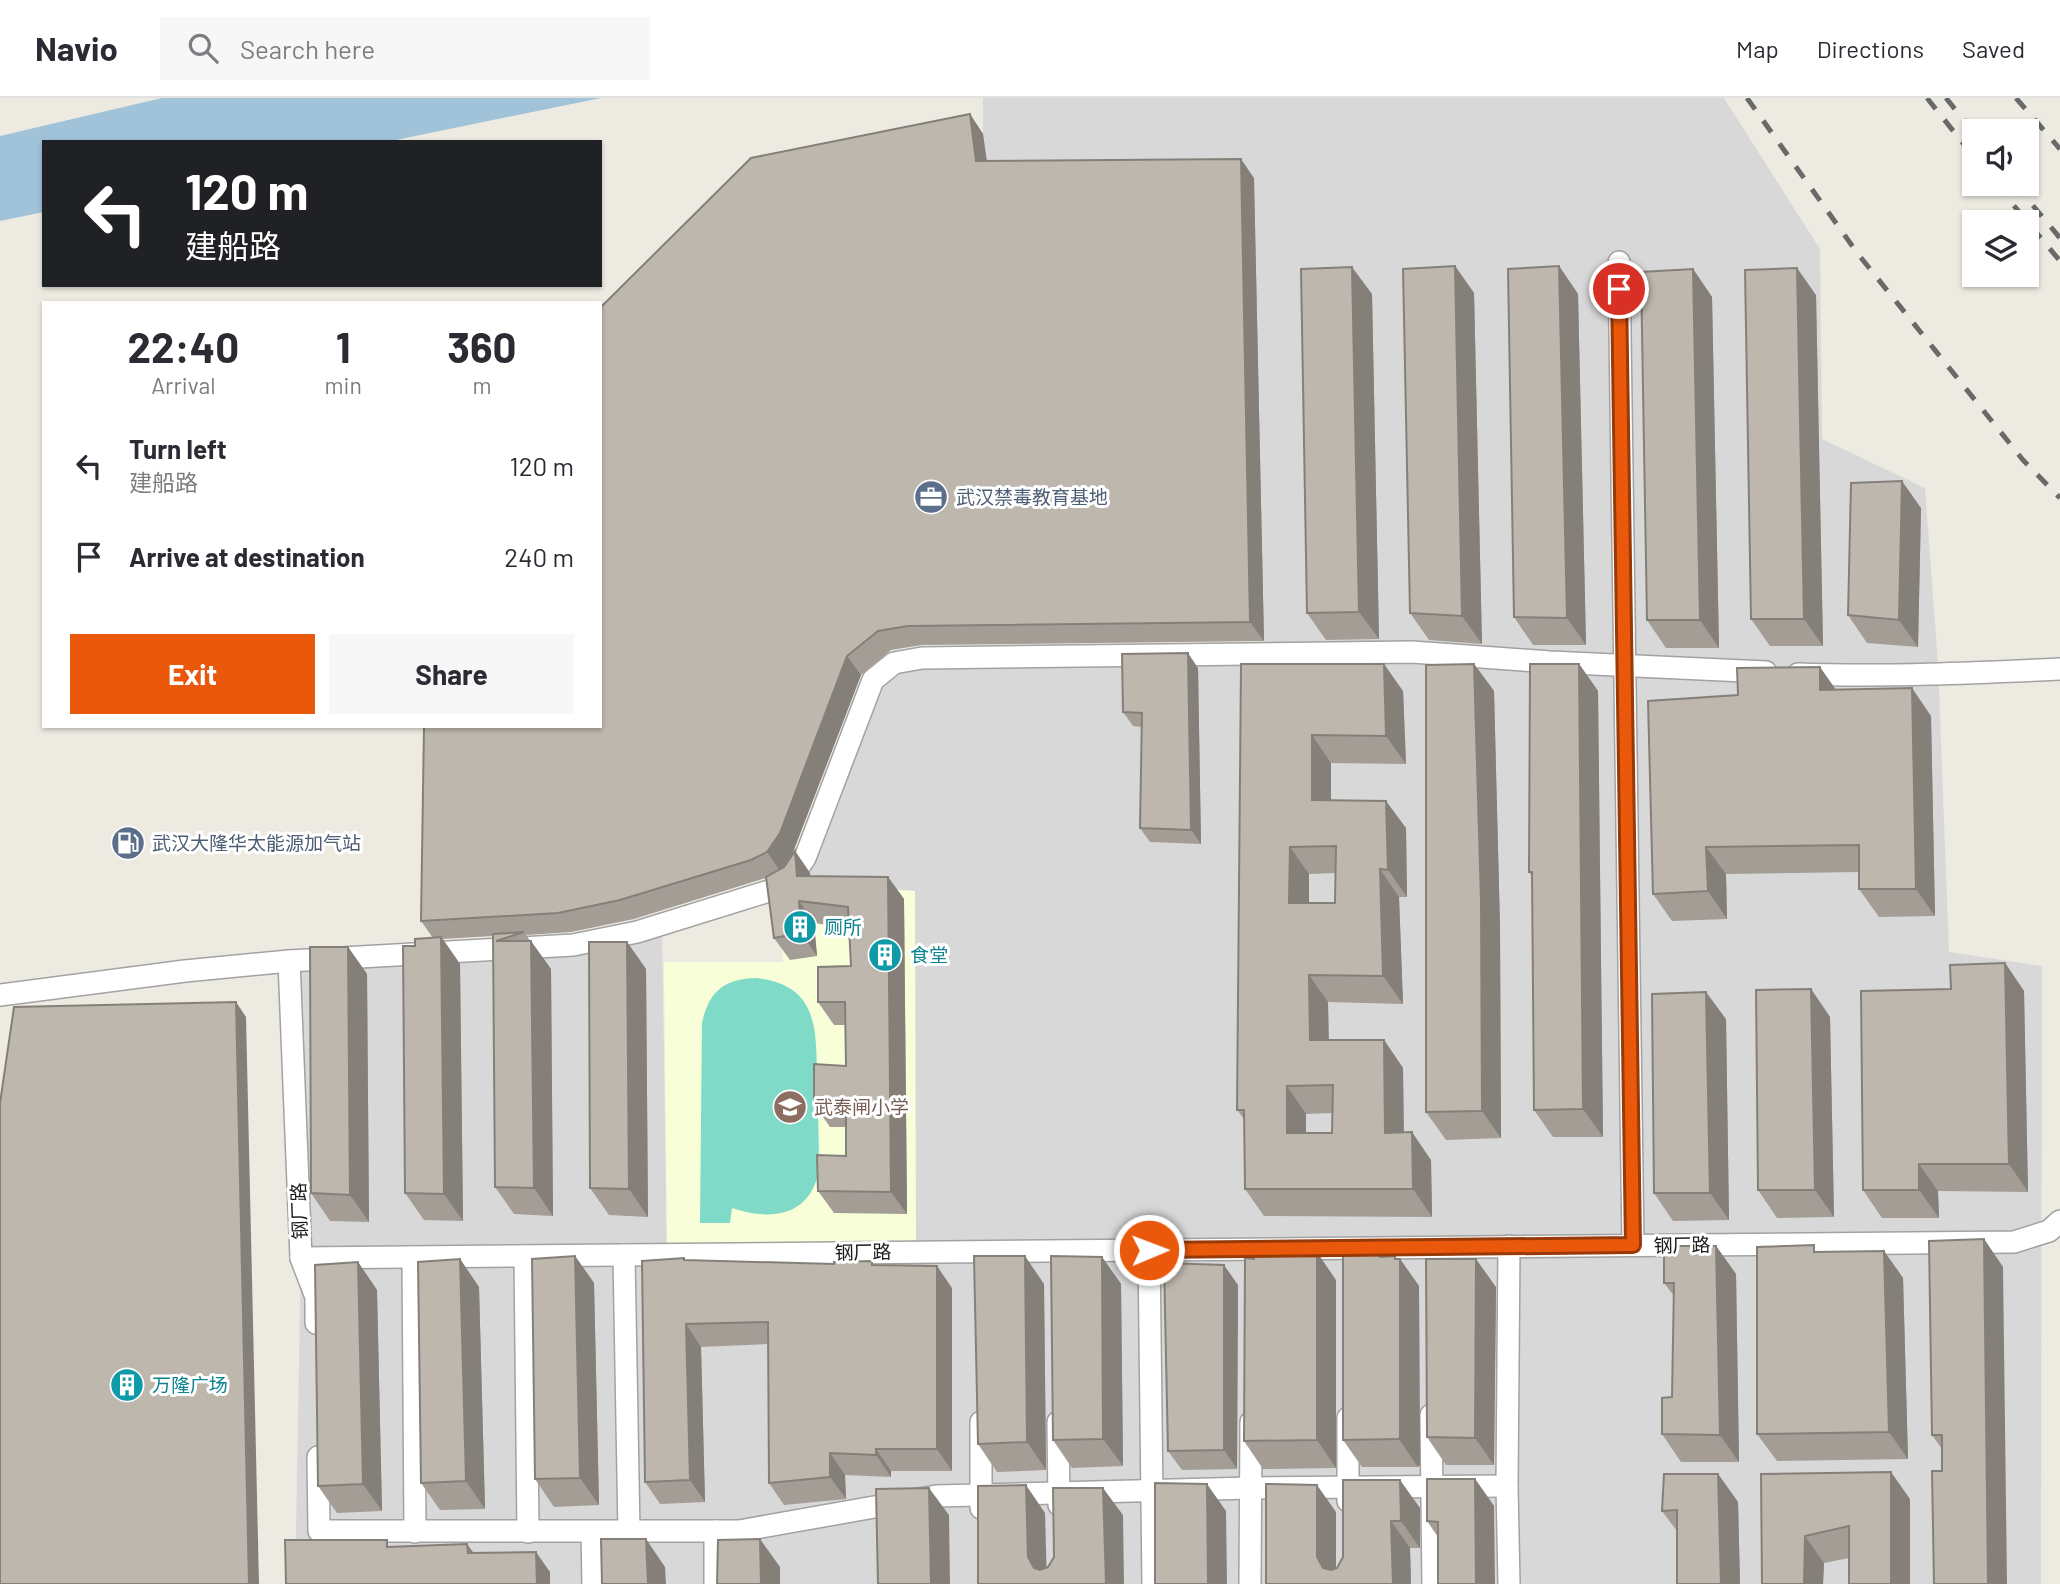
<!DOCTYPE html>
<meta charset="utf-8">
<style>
body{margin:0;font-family:Barlow,"Noto Sans SC",sans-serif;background:#f7f7f7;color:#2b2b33;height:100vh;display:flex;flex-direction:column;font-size:26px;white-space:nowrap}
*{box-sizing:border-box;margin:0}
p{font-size:23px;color:#7c7c81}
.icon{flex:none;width:38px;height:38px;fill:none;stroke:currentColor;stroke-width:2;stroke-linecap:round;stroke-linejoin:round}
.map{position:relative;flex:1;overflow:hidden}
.details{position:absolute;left:42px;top:203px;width:560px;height:427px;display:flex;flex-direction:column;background:#fff;border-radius:0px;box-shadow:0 2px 5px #0004}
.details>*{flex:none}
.guide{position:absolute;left:42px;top:42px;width:560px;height:147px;border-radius:0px;box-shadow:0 2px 5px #0004;background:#202124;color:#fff;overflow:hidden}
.fabs{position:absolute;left:1962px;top:21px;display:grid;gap:14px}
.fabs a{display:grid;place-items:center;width:77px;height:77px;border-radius:0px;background:#fff;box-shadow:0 2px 5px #0004;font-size:35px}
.pin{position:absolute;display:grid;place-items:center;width:60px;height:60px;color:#fff;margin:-30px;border:4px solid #fff;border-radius:50%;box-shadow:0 2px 7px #0007}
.me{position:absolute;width:77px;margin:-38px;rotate:89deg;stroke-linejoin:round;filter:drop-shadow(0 0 5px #0008)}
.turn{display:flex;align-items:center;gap:24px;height:147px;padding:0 28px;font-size:32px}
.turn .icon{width:91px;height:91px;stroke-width:2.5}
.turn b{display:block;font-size:49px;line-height:60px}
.eta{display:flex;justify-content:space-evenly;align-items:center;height:119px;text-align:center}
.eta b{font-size:42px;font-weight:700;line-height:49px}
.action{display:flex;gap:14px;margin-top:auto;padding:14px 28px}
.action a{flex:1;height:80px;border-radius:0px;background:#ea580c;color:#fff;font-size:28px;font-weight:700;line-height:80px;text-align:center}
.action a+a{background:#f7f7f7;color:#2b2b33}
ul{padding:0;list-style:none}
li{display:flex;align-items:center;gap:21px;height:91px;padding:0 28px}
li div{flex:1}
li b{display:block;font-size:26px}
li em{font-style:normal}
header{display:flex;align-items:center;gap:42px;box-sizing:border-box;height:98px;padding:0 35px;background:#fff;border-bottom:2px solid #e1e1e2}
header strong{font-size:33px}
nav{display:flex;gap:38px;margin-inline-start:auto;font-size:24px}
.search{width:490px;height:63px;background:#f7f7f7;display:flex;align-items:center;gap:18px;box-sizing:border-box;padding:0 24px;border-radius:0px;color:#7c7c81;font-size:26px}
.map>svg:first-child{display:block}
.residential{fill:#d9d8d8}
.education{fill:#f8fed8}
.pitch{fill:#7fdbc8}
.water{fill:#a1c3da}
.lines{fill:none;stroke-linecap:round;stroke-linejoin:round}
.street-casing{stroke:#a2a2a2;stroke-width:24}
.street{stroke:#fff;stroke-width:21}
.rail{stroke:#696969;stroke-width:5;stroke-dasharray:14 14;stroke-linecap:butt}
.wall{fill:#a39d95;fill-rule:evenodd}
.shaded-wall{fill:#848079}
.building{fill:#bdb7ad;stroke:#848079;stroke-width:2;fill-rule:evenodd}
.route-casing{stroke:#983908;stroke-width:18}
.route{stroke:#ea580c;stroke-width:12}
.labels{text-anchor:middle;stroke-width:6;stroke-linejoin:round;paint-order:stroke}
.service-label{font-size:19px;fill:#4e5e75;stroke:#fff;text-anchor:start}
.culture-label{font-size:19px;fill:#0d838f;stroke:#fff;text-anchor:start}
.education-label{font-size:19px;fill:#785e54;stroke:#fff;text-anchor:start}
.street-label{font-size:19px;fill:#1b1b1b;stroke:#fff}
</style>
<header>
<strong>Navio</strong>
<div class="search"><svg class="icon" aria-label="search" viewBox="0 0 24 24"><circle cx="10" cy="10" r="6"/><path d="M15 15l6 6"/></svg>Search here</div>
<nav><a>Map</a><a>Directions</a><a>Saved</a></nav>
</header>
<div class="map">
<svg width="2060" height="1486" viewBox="0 0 2060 1486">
<rect width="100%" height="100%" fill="#edebe1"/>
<path class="residential" d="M983 0H1724L1820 151 1822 341 1925 390 1938 565 1949 854 2042 868 2041 1486H295L301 1160 289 863 573 847 662 826 667 1156 916 1154 789 783 864 607 894 565 1264 556 1254 80 989 82 983 36Z"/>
<path class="education" d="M811 785 915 793 916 1154 667 1157 664 864H783L781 801Z"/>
<path class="pitch" d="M756 880C821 887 816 935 817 986 818 1015 819 1043 819 1072 810 1119 771 1123 732 1110L730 1125H700L702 925C709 894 723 881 756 880Z"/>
<path class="water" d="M162 0H601L386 44H44V114L0 123V38Z"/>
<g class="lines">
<g class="street-casing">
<g id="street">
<path d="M1619 164 1633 1147"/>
<path d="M1798 576C1886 579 1973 575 2060 571"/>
<path d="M289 863 573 847 637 834 769 793 789 783 805 760 873 582 894 565 922 560 1412 554 1550 564 1766 574"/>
<path d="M0 897 185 873 289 863 301 1160 2014 1144 2049 1133 2060 1123"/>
<path d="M1149 1152 1153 1486"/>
<path d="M624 1157 629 1434"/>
<path d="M525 1158 528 1434"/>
<path d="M413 1159 415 1434"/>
<path d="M301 1160 316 1199V1225"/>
<path d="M1431 1317 1433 1486"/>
<path d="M981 1324V1410"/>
<path d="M1058 1324 1059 1407"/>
<path d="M318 1359 319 1433H739L936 1398 1251 1390 1507 1388"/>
<path d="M1348 1403V1320"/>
<path d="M592 1434 593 1486"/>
<path d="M715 1486V1433"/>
<path d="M1250 1486 1251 1324"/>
<path d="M1509 1486 1507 1388 1509 1148"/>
</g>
</g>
<use href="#street" class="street"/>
<g class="rail">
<path d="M1747 0 1858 156 2023 362 2060 400"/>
<path d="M1927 0 1974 59"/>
<path d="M1946 0 1974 35"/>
<path d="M2016 0 2060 51"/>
<path d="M1996 86 2060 163"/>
<path d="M2015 86 2060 140"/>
</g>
</g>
<g class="wall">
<path d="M970 16 983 36 987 63 1254 80 1264 543 922 547 891 552 861 577 793 754 795 753 810 775 811 779H888L904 801 907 1116 834 1115 818 1093 846 1058V1029H830L814 1006 846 968 845 927H834L818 904 851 868 849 830 814 825 817 858 790 862 774 840 766 780 634 821 571 834 526 837 551 871 553 1118 514 1116 495 1089 493 838 443 841 460 866 463 1123 424 1122 405 1095 415 848 433 840 421 823Z"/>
<path d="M1455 168 1474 195 1482 546 1429 542 1410 515Z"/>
<path d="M1559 168 1578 196 1586 547H1533L1514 519Z"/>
<path d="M1693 171 1712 199 1719 550H1666L1647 522Z"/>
<path d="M1372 196 1379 541 1326 542 1307 515Z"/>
<path d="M1816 197 1823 548H1770L1751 521Z"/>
<path d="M1921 410 1918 549 1867 545 1848 517Z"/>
<path d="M1241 566 1403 593 1406 666 1331 665V702L1406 730 1407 799H1399L1403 906 1328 904 1329 942H1384L1403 970 1404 1034 1431 1062 1432 1119 1264 1118 1245 1091 1244 1021 1237 1012ZM1335 775V805H1309V776ZM1332 1015V1035H1306V1016Z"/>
<path d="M1474 566 1494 593 1500 829 1501 1040 1446 1042 1426 1014Z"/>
<path d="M1579 566 1598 593 1603 1039H1553L1534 1012 1532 778 1529 774Z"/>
<path d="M1198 570 1201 746 1150 744 1140 730 1142 629 1133 628 1123 614Z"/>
<path d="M1836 592 1931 618 1935 818 1879 819 1859 791V774L1726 776 1727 821 1672 823 1653 796Z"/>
<path d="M627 844 646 871 648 1119 609 1117 590 1090Z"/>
<path d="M348 849 367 876 369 1124 330 1123 311 1095Z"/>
<path d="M2005 865 2024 893 2028 1094 1938 1093 1939 1120H1882L1863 1092 1951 891Z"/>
<path d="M1811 891 1830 919 1834 1119 1777 1120 1758 1092Z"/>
<path d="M1726 921 1729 1122 1673 1123 1654 1095Z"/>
<path d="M1984 1141 2003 1169 1942 1373V1351L1932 1337Z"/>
<path d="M1716 1148 1736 1176 1739 1364H1681L1662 1336 1672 1299 1674 1198 1664 1185Z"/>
<path d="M1884 1153 1903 1180 1908 1361 1777 1363 1757 1336 1819 1154Z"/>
<path d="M575 1158 594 1185 599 1407 554 1409 535 1381Z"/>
<path d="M1382 1158 1400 1161 1419 1188 1420 1367 1418 1369H1362L1343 1342Z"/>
<path d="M1102 1159 1121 1186 1123 1368 1072 1370 1053 1342Z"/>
<path d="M460 1161 479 1189 485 1411 440 1412 421 1385Z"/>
<path d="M685 1162 834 1166 872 1163 875 1167 952 1190V1373H891V1379L845 1377 846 1401 784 1407 769 1385 768 1246 701 1249 705 1404 660 1406 645 1384Z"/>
<path d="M358 1164 377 1192 382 1413 337 1415 318 1388Z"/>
<path d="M1336 1182V1370L1263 1371 1244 1343Z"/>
<path d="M1044 1186 1046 1372 997 1374 978 1346Z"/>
<path d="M1238 1187 1237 1371 1182 1372 1168 1353Z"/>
<path d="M1496 1189 1494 1367H1446L1427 1339Z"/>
<path d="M1718 1376 1738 1404 1740 1486H1677V1433L1662 1413Z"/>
<path d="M1761 1376 1910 1401V1486H1849V1460L1824 1465 1823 1486H1762Z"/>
<path d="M1475 1381 1494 1408 1438 1439 1427 1423Z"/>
<path d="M1343 1382 1420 1410V1450H1410L1411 1486H1266L1336 1414V1470H1337L1343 1459Z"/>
</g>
<g class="shaded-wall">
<path d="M970 16 983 36 989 82 976 63Z"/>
<path d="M1241 61 1254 80 1264 543 1250 524Z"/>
<path d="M1455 168 1474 195 1482 546 1462 518Z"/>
<path d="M1559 168 1578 196 1586 547 1567 520Z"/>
<path d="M1352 169 1372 196 1379 541 1359 514Z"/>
<path d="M1797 170 1816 197 1823 548 1804 521Z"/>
<path d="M1693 171 1712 199 1719 550 1700 522Z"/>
<path d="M1902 383 1921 410 1918 549 1899 522Z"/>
<path d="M1188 555 1198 570 1201 746 1191 732Z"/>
<path d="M847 558 861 577 793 754 780 773 767 754Z"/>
<path d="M1384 566 1403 593 1406 666 1386 638Z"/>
<path d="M1474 566 1494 593 1500 829 1501 1040 1482 1013Z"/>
<path d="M1579 566 1598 593 1603 1039 1583 1011Z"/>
<path d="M1820 569 1839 596 1820 592Z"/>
<path d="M1912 590 1931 618 1935 818 1916 791Z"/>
<path d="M1312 637 1331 665V730L1312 702Z"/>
<path d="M1386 703 1406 730 1407 799 1388 772Z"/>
<path d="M1290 749 1309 776V833L1289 805Z"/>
<path d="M1706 749 1726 776 1727 821 1708 793Z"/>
<path d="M795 753 810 775 812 801 797 778Z"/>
<path d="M1380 771 1399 799 1403 906 1383 878Z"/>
<path d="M888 779 904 801 907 1116 891 1094Z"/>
<path d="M799 803 814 825 817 858 801 835Z"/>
<path d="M441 839 460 866 463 1123 444 1096Z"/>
<path d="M531 843 551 871 553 1118 534 1090Z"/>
<path d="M627 844 646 871 648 1119 629 1091Z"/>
<path d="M348 849 367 876 369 1124 350 1097Z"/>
<path d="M2005 865 2024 893 2028 1094 2009 1066Z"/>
<path d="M1309 877 1328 904 1329 969 1310 942Z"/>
<path d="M1811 891 1830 919 1834 1119 1815 1092Z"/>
<path d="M1706 894 1726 921 1729 1122 1710 1095Z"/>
<path d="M236 904 246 919 259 1486H249Z"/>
<path d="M1384 942 1403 970 1404 1062 1385 1035Z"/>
<path d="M1287 988 1306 1016V1063L1287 1035Z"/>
<path d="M1412 1034 1431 1062 1432 1119 1413 1091Z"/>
<path d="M1919 1066 1938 1093 1939 1120 1919 1092Z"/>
<path d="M1984 1141 2003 1169 2007 1486H1988Z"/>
<path d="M1716 1148 1736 1176 1739 1364 1720 1337Z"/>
<path d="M1884 1153 1903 1180 1908 1361 1889 1334Z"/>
<path d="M1317 1154 1336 1182V1370L1317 1342Z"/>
<path d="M575 1158 594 1185 599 1407 580 1380Z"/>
<path d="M1025 1158 1044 1186 1046 1372 1027 1344Z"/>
<path d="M1395 1158 1400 1165V1161L1419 1188 1420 1367 1418 1369 1399 1341Z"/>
<path d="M1102 1159 1121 1186 1123 1368 1103 1341Z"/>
<path d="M460 1161 479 1189 485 1411 466 1383Z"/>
<path d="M1476 1161 1496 1189 1494 1367 1475 1340Z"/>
<path d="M358 1164 377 1192 382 1413 363 1386Z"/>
<path d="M1224 1167 1238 1187 1237 1371 1224 1352Z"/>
<path d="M937 1168 952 1190V1373L937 1351Z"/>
<path d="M686 1226 701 1249 705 1404 690 1382Z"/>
<path d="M876 1351 891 1373V1379L876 1357Z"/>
<path d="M830 1355 845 1377 846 1401 830 1379Z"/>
<path d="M1891 1374 1910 1401V1486H1891Z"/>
<path d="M1718 1376 1738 1404 1740 1486H1721Z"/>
<path d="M1475 1381 1494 1408 1495 1486H1476Z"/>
<path d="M1400 1382 1420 1410V1450L1401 1423Z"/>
<path d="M1207 1386 1226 1413 1227 1486H1208Z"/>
<path d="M1026 1387 1045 1415 1047 1486 1034 1470 1028 1459Z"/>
<path d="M1317 1387 1336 1414V1486L1323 1470 1317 1459Z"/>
<path d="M929 1390 949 1417 950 1486H931Z"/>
<path d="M1103 1390 1123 1417 1124 1486H1106Z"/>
<path d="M1391 1423 1410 1450 1411 1486H1393Z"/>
<path d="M1805 1438 1824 1465 1823 1486H1804Z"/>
<path d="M646 1441 665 1469 666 1486H648Z"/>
<path d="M760 1441 780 1469V1486H761Z"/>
<path d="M467 1446 481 1465 468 1455Z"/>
<path d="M536 1454 550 1474V1486H537Z"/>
</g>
<g class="building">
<path d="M970 16 976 63 1241 61 1250 524 908 528 878 533 847 558 780 735 767 754 751 762 620 802 558 815 421 823 424 628H600V210L751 60Z"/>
<path d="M1455 168 1462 518 1410 515 1403 171Z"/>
<path d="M1559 168 1567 520 1514 519 1508 171Z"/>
<path d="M1352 169 1359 514 1307 515 1301 171Z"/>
<path d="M1797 170 1804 521H1751L1745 172Z"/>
<path d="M1693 171 1700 522H1647L1641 174Z"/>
<path d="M1902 383 1899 522 1848 517 1851 385Z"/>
<path d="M1188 555 1191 732 1140 730 1142 615 1123 614 1122 556Z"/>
<path d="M1241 566H1384L1386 638 1312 637V702L1386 703 1388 772 1380 771 1383 878 1309 877 1310 942H1384L1385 1035 1412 1034 1413 1091H1245L1244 1012H1237ZM1336 748 1335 805H1289L1290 749ZM1333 987 1332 1035H1287V988Z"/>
<path d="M1474 566 1481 802 1482 1013 1426 1014V567Z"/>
<path d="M1530 566H1579L1583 1011 1534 1012 1532 774H1529Z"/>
<path d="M1820 569V592L1912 590 1916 791H1859V747L1706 749 1708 793 1653 796 1648 603 1738 597 1737 570Z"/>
<path d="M795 753 797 778 888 779 891 1094 818 1093 817 1057 846 1058V1007L814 1006V966L846 968 845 904H818V869L851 868 848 809 799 803 801 835 774 840 766 779 784 769Z"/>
<path d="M524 834 496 843H531L534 1090 495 1089 493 836Z"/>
<path d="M441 839 444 1096 405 1095 403 848H415V841Z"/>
<path d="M589 844H627L629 1091 590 1090Z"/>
<path d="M310 849H348L350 1097 311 1095Z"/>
<path d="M2005 865 2009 1066H1919V1092H1863L1861 893 1951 891 1950 867Z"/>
<path d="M1811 891 1815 1092H1758L1756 892Z"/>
<path d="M1706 894 1710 1095H1654L1652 896Z"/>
<path d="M236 904 249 1486H0V1005L14 909Z"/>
<path d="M1984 1141 1988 1486H1934L1932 1373H1942V1337H1932L1929 1143Z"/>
<path d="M1814 1147V1154L1884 1153 1889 1334 1757 1336V1149Z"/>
<path d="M1664 1148H1716L1720 1337 1662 1336V1300L1672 1299 1674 1185H1664Z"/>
<path d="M1378 1153 1380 1159 1395 1158V1161H1400V1339L1399 1341 1343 1342V1154Z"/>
<path d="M1317 1154V1342L1244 1343 1245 1160 1254 1161V1155Z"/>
<path d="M575 1158 580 1380 535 1381 532 1161Z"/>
<path d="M974 1158H1025L1027 1344 978 1346Z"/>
<path d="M1051 1158 1102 1159 1103 1341 1053 1342Z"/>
<path d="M684 1160V1162L834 1166V1164L872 1163V1167L937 1168V1351H876V1357L830 1355V1379L769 1385 768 1224 686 1226 690 1382 645 1384 642 1163Z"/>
<path d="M460 1161 466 1383 421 1385 418 1164Z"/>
<path d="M1426 1161H1476L1475 1340 1427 1339Z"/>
<path d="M358 1164 363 1386 318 1388 315 1167Z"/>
<path d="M1164 1165 1224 1167V1352L1168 1353Z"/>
<path d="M1891 1374V1486H1849V1428L1805 1438 1804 1486H1762L1761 1376Z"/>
<path d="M1664 1376H1718L1721 1486H1677V1412L1662 1413Z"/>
<path d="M1427 1381H1475L1476 1486H1438V1424L1427 1423Z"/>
<path d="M1343 1382H1400L1401 1423H1391L1393 1486H1266V1386L1317 1387V1459L1323 1470 1331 1472 1337 1470 1343 1459Z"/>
<path d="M1155 1385 1207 1386 1208 1486H1155Z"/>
<path d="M1026 1387 1028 1459 1034 1470 1040 1472 1048 1469 1054 1459 1053 1390H1103L1106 1486H978V1388Z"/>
<path d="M929 1390 931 1486H878L876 1391Z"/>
<path d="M601 1441H646L648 1486H602Z"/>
<path d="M760 1441 761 1486H717L718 1442Z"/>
<path d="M285 1442H387V1449L467 1446 468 1455 536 1454 537 1486H286Z"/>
</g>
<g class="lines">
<g class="route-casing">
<path id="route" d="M1149 1152 1633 1147 1619 191"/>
</g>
<use href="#route" class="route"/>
</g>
<defs>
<g id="office-disc" transform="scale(1.75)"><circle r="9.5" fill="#5c6f8a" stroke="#fff"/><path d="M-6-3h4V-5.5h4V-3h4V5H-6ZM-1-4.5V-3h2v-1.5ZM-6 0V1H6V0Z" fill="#fff"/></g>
<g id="fuel-disc" transform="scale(1.75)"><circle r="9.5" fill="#5c6f8a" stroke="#fff"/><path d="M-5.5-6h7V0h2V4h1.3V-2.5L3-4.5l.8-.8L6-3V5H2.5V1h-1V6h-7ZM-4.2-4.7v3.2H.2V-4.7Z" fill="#fff"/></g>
<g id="building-disc" transform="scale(1.75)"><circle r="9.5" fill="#0f9aa8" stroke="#fff"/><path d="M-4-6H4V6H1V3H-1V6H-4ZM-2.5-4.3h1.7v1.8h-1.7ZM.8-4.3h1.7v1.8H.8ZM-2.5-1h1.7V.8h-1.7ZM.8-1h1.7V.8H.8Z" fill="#fff"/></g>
<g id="school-disc" transform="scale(1.75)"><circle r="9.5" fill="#8d6e63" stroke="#fff"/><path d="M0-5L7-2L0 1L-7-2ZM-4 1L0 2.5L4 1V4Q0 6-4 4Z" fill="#fff"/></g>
</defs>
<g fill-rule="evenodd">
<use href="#office-disc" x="931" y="399"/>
<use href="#fuel-disc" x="128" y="745"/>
<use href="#building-disc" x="800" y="829"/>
<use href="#building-disc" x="885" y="857"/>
<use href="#school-disc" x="790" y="1009"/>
<use href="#building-disc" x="127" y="1287"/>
</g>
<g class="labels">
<g class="service-label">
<text x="956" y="406">武汉禁毒教育基地</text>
<text x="152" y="752">武汉大隆华太能源加气站</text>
</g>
<g class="culture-label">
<text x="824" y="836">厕所</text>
<text x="910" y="864">食堂</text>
<text x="152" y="1294">万隆广场</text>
</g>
<g class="education-label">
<text x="814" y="1016">武泰闸小学</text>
</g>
<g class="street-label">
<text transform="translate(299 1113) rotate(-92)" y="7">钢厂路</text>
<text transform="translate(1682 1147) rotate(-1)" y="7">钢厂路</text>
<text transform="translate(863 1154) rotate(-1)" y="7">钢厂路</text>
</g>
</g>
</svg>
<div class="fabs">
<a><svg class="icon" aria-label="sound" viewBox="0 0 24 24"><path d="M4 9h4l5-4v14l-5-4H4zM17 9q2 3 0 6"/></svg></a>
<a><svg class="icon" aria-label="layers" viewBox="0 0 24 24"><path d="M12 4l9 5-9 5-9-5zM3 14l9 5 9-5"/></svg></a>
</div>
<div class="pin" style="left:1619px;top:191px;background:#d93025"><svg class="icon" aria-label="arrive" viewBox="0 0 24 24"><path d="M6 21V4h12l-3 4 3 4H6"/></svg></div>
<svg class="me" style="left:1149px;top:1152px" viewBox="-20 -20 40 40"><circle r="17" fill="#ea580c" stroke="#fff" stroke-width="3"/><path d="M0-11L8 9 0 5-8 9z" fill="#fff"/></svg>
<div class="guide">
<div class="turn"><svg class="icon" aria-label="left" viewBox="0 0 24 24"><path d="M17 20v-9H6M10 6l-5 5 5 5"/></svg><div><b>120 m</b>建船路</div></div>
</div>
<section class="details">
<div class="eta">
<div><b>22:40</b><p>Arrival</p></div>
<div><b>1</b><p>min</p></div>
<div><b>360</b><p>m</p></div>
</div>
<ul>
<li><svg class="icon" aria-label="left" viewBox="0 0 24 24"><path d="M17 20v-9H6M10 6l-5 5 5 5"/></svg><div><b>Turn left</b><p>建船路</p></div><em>120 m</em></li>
<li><svg class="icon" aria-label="arrive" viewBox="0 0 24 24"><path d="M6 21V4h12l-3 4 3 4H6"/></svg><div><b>Arrive at destination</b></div><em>240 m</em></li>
</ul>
<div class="action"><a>Exit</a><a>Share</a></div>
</section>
</div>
